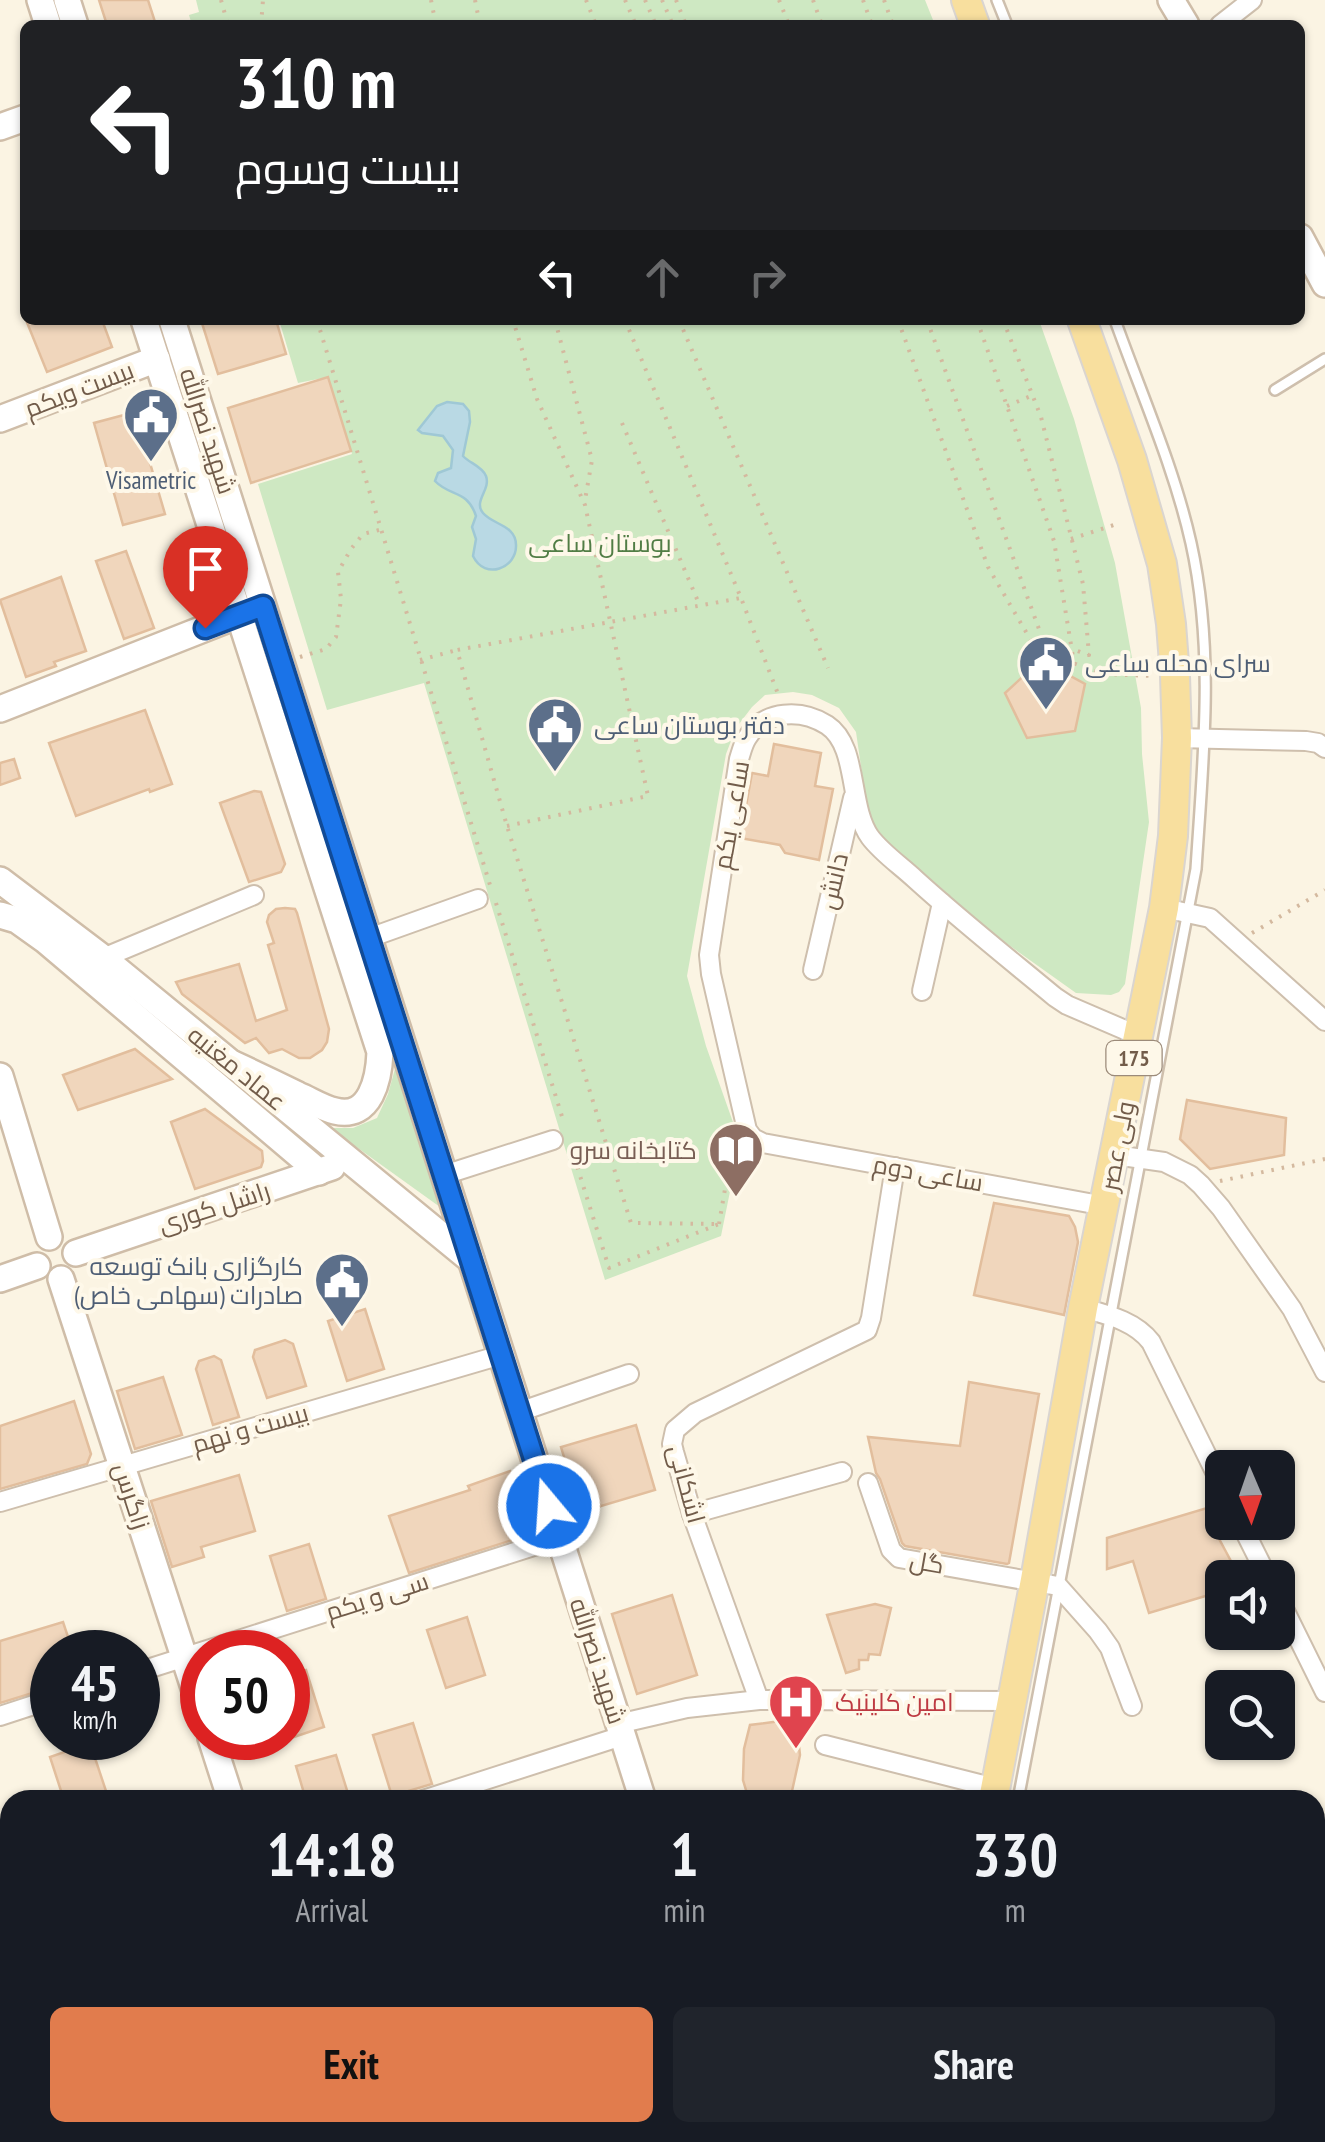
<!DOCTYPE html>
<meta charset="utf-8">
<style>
body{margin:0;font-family:"PT Sans Narrow",Cairo,sans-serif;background:#20242c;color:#f1f3f6;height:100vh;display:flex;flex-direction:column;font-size:38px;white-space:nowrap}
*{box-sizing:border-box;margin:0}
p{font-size:32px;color:#9ea1a6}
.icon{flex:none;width:55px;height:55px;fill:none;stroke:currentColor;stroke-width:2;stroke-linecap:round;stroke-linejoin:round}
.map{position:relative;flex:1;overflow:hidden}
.side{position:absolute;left:0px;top:1790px;width:1325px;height:352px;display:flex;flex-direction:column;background:#171b24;border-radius:30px 30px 0 0;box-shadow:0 2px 8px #0004}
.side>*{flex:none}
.banner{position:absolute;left:20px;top:20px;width:1285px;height:305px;border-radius:15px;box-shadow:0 2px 8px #0004;background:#202124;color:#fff;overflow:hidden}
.needle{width:65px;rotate:178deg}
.buttons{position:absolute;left:1205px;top:1450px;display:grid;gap:20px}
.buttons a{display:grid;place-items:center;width:90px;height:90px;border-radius:15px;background:#171b24;box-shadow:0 2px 8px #0004;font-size:50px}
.speed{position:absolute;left:30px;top:1630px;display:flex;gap:20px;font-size:50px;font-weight:700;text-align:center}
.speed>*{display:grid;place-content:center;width:130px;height:130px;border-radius:50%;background:#171b24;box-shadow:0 2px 8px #0004;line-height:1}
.speed small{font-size:25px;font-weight:400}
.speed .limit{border:15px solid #d22;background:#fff;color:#111}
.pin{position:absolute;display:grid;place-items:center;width:85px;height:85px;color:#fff;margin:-102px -42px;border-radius:50% 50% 50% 0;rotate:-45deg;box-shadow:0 0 10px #0007}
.pin .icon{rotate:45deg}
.me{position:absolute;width:110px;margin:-55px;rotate:342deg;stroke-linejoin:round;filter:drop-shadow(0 0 8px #0008)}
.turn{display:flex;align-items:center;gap:35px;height:210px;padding:0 50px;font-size:45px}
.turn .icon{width:130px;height:130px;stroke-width:2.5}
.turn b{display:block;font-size:70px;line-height:85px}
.lanes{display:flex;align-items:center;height:95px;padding:0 50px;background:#0003;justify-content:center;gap:50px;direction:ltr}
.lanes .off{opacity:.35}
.eta{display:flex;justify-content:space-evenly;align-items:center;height:170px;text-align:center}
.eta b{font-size:60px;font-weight:800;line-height:70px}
.button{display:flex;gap:20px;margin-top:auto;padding:20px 50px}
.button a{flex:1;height:115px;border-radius:15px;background:#e17c4d;color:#111;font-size:40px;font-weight:800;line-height:115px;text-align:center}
.button a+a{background:#20242c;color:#f1f3f6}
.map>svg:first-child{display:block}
.green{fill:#cee8c2}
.water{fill:#b9d9e4;stroke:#9fc8d5;stroke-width:2.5}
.building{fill:#f0d6bc;stroke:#e2be9d;stroke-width:2.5}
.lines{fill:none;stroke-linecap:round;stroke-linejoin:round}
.lane-casing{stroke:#cebfad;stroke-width:14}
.street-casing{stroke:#cebfad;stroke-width:22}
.secondary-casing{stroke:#cfbda8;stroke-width:30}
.primary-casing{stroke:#dad5d0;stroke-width:32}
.path{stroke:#d4b99f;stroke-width:4;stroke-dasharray:2.5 8;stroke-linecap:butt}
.lane{stroke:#fff;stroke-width:9}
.street{stroke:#fff;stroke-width:18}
.secondary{stroke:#fff;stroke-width:25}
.primary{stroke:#f8df9e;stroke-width:28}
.route-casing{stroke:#114b97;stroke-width:25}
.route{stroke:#1a73e8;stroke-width:18}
.labels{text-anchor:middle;stroke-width:8;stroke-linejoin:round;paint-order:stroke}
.shield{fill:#fef8e9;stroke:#9c8b7a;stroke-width:2.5}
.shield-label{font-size:22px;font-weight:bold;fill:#725c4a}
.street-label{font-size:25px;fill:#725c4a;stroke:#fef8e9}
.service-label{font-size:25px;fill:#4e5e75;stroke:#fef8e9;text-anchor:start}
.park-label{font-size:25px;fill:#517d45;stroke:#fef8e9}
.education-label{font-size:25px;fill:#785e54;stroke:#fef8e9;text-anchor:end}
.health-label{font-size:25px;fill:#be3a42;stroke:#fef8e9;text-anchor:start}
</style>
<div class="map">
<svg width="1325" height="2142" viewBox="0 0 1325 2142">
<rect width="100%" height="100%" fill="#fbf4e3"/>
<g class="green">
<path d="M196 0H925L935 25H192L189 15 199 12Z"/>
<path d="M279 320H1039L1074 419 1115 563 1141 708 1142 754 1149 822 1125 984 1119 992 1111 995 1076 993 943 898 870 828 856 732 839 708 812 695 793 692 765 695 752 707 736 728 726 754 687 976 706 1046 740 1142 721 1236 605 1280 424 683 327 710 258 484 352 454 351 451 328 377 298 383Z"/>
<path d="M398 1058 447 1212 330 1128H353L377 1118 388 1094Z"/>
</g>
<path class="water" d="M447 402 463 404 469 411 470 422 463 456C469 463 482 466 486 476 491 490 473 501 483 513 493 525 516 525 516 545 517 568 485 581 473 556L476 539 472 527 476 516C467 489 450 497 435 481L438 473 451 468 453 450 443 436 422 433 418 430 437 406Z"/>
<g class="building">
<path d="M99 0H148L156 25H107Z"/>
<path d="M26 320H102L112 347 47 372Z"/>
<path d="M201 320H276L286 354 218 374Z"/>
<path d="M328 377 351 451 251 483 228 408Z"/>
<path d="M135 412 165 514 123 525 94 423Z"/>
<path d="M126 551 154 628 124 639 96 561Z"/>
<path d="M61 577 86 651 54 662 56 666 26 677 0 600Z"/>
<path d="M1041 660 1085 684 1075 731 1027 738 1005 693Z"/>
<path d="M145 710 172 784 150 792 149 789 76 816 49 743Z"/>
<path d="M774 744 821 753 815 786 833 789 819 860 785 853 780 845 740 838 752 773 768 776Z"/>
<path d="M14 759 20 778 0 785V763Z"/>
<path d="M254 791 261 792 285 864 281 872 249 882 220 803Z"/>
<path d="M285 908 295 909 297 913 329 1029 327 1042 322 1050 310 1058H299L282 1049 269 1053 256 1038 245 1043 182 994 176 982 239 964 256 1021 287 1010 268 945 274 943 267 922 269 915 276 909Z"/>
<path d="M135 1049 172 1079 78 1110 63 1075Z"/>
<path d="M1187 1100 1286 1118 1284 1155 1210 1169 1180 1139Z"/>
<path d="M205 1109 262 1151 263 1161 261 1167 195 1189 171 1122Z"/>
<path d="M994 1203 1069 1216 1075 1227 1078 1242 1064 1315 974 1295Z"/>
<path d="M365 1309 384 1369 347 1381 328 1321Z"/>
<path d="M285 1340 293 1344 306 1386 267 1398 253 1357 255 1350Z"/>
<path d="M214 1356 221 1360 239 1417 213 1425 196 1369 199 1361Z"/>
<path d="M163 1377 182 1435 135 1449 117 1391Z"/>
<path d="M969 1382 1039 1394 1009 1563 1007 1564 905 1546 902 1543 880 1479 876 1473 868 1437 960 1446Z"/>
<path d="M74 1401 91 1454 87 1464 0 1489V1426Z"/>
<path d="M636 1425 655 1490 581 1512 561 1447Z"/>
<path d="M510 1471 531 1534 409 1573 389 1516 470 1490 468 1486Z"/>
<path d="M239 1475 255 1531 201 1547 204 1557 172 1567 151 1501Z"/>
<path d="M1207 1508 1217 1535 1240 1578H1222V1591L1149 1613 1133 1561 1107 1569V1538Z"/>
<path d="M309 1544 326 1599 287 1611 270 1556Z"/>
<path d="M672 1595 697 1675 637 1694 612 1614Z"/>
<path d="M875 1604 891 1608 880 1655 869 1654 868 1660H859V1669L846 1673 827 1615Z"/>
<path d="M467 1617 485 1675 446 1688 427 1630Z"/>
<path d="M63 1622 73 1652H52V1687L0 1703V1641Z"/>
<path d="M306 1670 324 1727 288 1739V1676Z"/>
<path d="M796 1719 800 1755 790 1800H749L743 1780 744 1749 750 1725Z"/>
<path d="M413 1723 432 1784 392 1796 373 1735Z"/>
<path d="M90 1743 108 1797 100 1800H64L50 1757Z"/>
<path d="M336 1755 350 1800H306L296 1766Z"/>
</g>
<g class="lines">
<g class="lane-casing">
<g id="lane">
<path d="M997 0 1007 25"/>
<path d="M1275 390 1325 359"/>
<path d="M1018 1800 1196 869C1203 760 1215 651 1191 543 1174 467 1141 393 1115 320"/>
<path d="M952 2142 954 2132"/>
</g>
</g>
<g class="street-casing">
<g id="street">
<path d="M1220 25 1252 0"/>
<path d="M1177 738 1306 741 1318 743 1325 748"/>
<path d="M1164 908 1210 918 1325 1021"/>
<path d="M369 938 478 899"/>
<path d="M103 958 254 895"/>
<path d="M813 970 853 798"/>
<path d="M922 991 942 903"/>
<path d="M1115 1155 1164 1162 1190 1175 1201 1185 1221 1208 1292 1309 1325 1372"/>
<path d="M444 1175 553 1140"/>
<path d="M1105 1206 763 1143 753 1138 747 1130 711 974 709 955 739 759C741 753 743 744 747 738 764 709 802 709 827 725 859 746 848 806 870 837 882 853 900 865 915 879 960 920 1008 958 1055 997L1067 1005 1139 1036"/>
<path d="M1083 1308C1108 1315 1135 1321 1151 1342L1222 1486"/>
<path d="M519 1412 629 1374"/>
<path d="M868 1483 891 1550 899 1558 1058 1586 1098 1631 1110 1648 1132 1706"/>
<path d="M0 1502 501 1355"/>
<path d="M692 1514 842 1472"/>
<path d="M1240 1522 1268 1578"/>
<path d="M1278 1597 1325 1692"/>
<path d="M138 1672 559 1538"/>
<path d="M759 1700 692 1514 674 1452 672 1444 675 1430 695 1413 867 1330 871 1318 895 1167"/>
<path d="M0 1716 52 1699"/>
<path d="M618 1724 687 1708 759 1700 1011 1701"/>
<path d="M825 1745 995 1788"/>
<path d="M423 1800 622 1736"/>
<path d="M0 1937 10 1934"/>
<path d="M1315 1948 1325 1945"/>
<path d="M323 2132 326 2142"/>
<path d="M1107 2132 1153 2142"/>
</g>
</g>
<g class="secondary-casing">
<g id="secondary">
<path d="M40 0 48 25"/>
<path d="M67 0 75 25"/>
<path d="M1171 0 1186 25"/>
<path d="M0 127 25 118"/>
<path d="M1300 237 1325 284"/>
<path d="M144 320 380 1052C379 1078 371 1120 335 1111 322 1108 310 1100 298 1095 276 1084 255 1074 233 1064"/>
<path d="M172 320 643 1800"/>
<path d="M0 419 157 359"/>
<path d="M0 709 254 609"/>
<path d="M0 880 103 958 471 1260"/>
<path d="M0 915 17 920 45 940 319 1172"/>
<path d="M0 1076 49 1237"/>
<path d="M76 1253 332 1167"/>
<path d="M0 1279 37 1266"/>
<path d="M61 1279 202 1712"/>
<path d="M211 1738 231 1800"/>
<path d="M1315 2129 1321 2142"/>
<path d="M1296 2132 1300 2142"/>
<path d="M84 2142 112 2132"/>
<path d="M138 2142 166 2132"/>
<path d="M622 2142 624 2132"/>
<path d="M642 2142 644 2132"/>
</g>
</g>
<g class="primary-casing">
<g id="primary">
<path d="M966 0 975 25"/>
<path d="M993 1800 1035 1580 1083 1308 1164 908 1173 836 1177 738 1175 676 1171 624 1162 564 1132 460 1082 320"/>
<path d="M927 2142 929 2132"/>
</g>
</g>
<g class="path">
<path d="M221 0 228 25"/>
<path d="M431 0 436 25"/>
<path d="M475 0 480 25"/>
<path d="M586 0 596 25"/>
<path d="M625 0 636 25"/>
<path d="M645 0 656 25"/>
<path d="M662 0 673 25"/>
<path d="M676 0 686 25"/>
<path d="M779 0 789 25"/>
<path d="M813 0 822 25"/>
<path d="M863 0 872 25"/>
<path d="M884 0 893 25"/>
<path d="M261 25 263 0"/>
<path d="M317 320 490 885"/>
<path d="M555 320 592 460 585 500"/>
<path d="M625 320 741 598 780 699"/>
<path d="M679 320 828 668"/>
<path d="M898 320 988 567 1036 649 1102 674 1154 676"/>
<path d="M927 320 1048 654"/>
<path d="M977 320 1054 541 1074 663"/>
<path d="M1003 320 1041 417 1083 584 1089 655 1072 649"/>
<path d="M1007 406 1031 396"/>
<path d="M622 423 700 606"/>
<path d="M1071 539 1117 524"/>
<path d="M300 657 326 649 336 637 341 599 338 572 351 549 363 534 379 530"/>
<path d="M420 660 457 650"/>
<path d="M507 826 648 796 585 505 537 399 513 320"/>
<path d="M496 903 564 1123"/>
<path d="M1252 933 1325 890"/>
<path d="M571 1147 609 1268 719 1224"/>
<path d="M1220 1181 1325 1159"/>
<path d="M714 1224 631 1223 507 826 457 650 741 598"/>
<path d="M719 1224 730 1160"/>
</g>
<use href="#lane" class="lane"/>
<use href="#street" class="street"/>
<use href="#secondary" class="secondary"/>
<use href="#primary" class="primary"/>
</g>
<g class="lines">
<g class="route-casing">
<path id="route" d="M205 628 263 606 549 1506"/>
</g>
<use href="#route" class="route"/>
</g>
<defs>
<g id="civic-pin" transform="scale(2.875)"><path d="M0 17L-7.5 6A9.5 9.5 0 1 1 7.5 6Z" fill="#5c6f8a" stroke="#fef8e9"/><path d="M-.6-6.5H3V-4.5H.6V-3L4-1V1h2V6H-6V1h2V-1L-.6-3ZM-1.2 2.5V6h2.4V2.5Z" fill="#fff"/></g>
<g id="library-pin" transform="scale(2.875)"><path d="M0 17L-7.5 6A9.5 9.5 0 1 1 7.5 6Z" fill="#8d6e63" stroke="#fef8e9"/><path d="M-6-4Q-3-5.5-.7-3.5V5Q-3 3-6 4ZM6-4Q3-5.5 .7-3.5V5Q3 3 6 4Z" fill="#fff"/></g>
<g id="hospital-pin" transform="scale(2.875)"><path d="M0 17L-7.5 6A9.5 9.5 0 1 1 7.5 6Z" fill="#e0444e" stroke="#fef8e9"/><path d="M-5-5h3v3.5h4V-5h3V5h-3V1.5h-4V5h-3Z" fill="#fff"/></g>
</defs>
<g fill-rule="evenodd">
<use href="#civic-pin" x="151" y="415"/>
<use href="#civic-pin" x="1046" y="663"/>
<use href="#civic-pin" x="555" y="725"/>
<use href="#library-pin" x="736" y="1150"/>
<use href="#civic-pin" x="342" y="1280"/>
<use href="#hospital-pin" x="796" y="1702"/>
</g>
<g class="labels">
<rect class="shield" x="1106.5" y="1041" width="55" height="34" rx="8"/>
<g class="shield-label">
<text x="1134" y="1066">175</text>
</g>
<g class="street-label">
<text transform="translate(79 389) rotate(-21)" y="9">بیست ویکم</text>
<text transform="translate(208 431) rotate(72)" y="9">شهید نصرالله</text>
<text transform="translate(731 815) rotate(-80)" y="9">ساعی یکم</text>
<text transform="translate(833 881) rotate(-77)" y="9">دانش</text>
<text transform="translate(237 1068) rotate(39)" y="9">عماد مغنیه</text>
<text transform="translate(1117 1146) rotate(-79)" y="9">ولی عصر</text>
<text transform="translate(928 1173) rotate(10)" y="9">ساعی دوم</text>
<text transform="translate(214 1207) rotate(-18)" y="9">راشل کوری</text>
<text transform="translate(250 1428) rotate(-16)" y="9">بیست و نهم</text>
<text transform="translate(687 1484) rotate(75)" y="9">اشکانی</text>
<text transform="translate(132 1496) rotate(72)" y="9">زاگرس</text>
<text transform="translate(927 1562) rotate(10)" y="9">گل</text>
<text transform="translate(377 1596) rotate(-18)" y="9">سی و یکم</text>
<text transform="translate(598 1661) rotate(72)" y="9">شهید نصرالله</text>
</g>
<g class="service-label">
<text x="151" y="489" text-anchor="middle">Visametric</text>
<text x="1085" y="672">سرای محله ساعی</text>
<text x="594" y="734">دفتر بوستان ساعی</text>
<text x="303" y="1275" text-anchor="end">کارگزاری بانک توسعه<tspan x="303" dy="29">صادرات (سهامی خاص)</tspan></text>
</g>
<g class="park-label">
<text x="600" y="552">بوستان ساعی</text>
</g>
<g class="education-label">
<text x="697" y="1159">کتابخانه سرو</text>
</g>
<g class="health-label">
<text x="835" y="1711">امین کلینیک</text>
</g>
</g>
</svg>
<div class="buttons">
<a><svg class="needle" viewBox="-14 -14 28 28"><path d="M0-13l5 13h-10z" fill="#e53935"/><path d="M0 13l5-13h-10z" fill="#9ea1a6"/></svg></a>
<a><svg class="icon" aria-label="sound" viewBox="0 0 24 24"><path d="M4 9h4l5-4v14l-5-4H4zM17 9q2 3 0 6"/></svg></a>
<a><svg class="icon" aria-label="search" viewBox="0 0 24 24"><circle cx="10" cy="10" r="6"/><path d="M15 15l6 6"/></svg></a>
</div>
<div class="speed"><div>45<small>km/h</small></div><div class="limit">50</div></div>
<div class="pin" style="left:205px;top:628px;background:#d93025"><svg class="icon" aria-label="arrive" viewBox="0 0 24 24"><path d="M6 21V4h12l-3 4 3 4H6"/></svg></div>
<svg class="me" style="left:549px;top:1506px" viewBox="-20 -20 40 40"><circle r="17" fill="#1a73e8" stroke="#fff" stroke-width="3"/><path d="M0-11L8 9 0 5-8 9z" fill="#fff"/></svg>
<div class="banner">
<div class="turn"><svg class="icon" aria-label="left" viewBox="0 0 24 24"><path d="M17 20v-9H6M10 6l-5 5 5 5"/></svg><div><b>310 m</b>بیست وسوم</div></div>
<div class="lanes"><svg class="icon" aria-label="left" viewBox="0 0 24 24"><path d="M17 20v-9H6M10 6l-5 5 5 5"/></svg><svg class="icon off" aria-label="ahead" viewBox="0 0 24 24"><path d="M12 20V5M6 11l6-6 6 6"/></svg><svg class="icon off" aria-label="right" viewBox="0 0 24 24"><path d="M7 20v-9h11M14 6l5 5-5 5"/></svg></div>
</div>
<section class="side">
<div class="eta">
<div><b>14:18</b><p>Arrival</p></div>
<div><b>1</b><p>min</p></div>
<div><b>330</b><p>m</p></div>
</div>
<div class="button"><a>Exit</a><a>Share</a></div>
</section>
</div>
